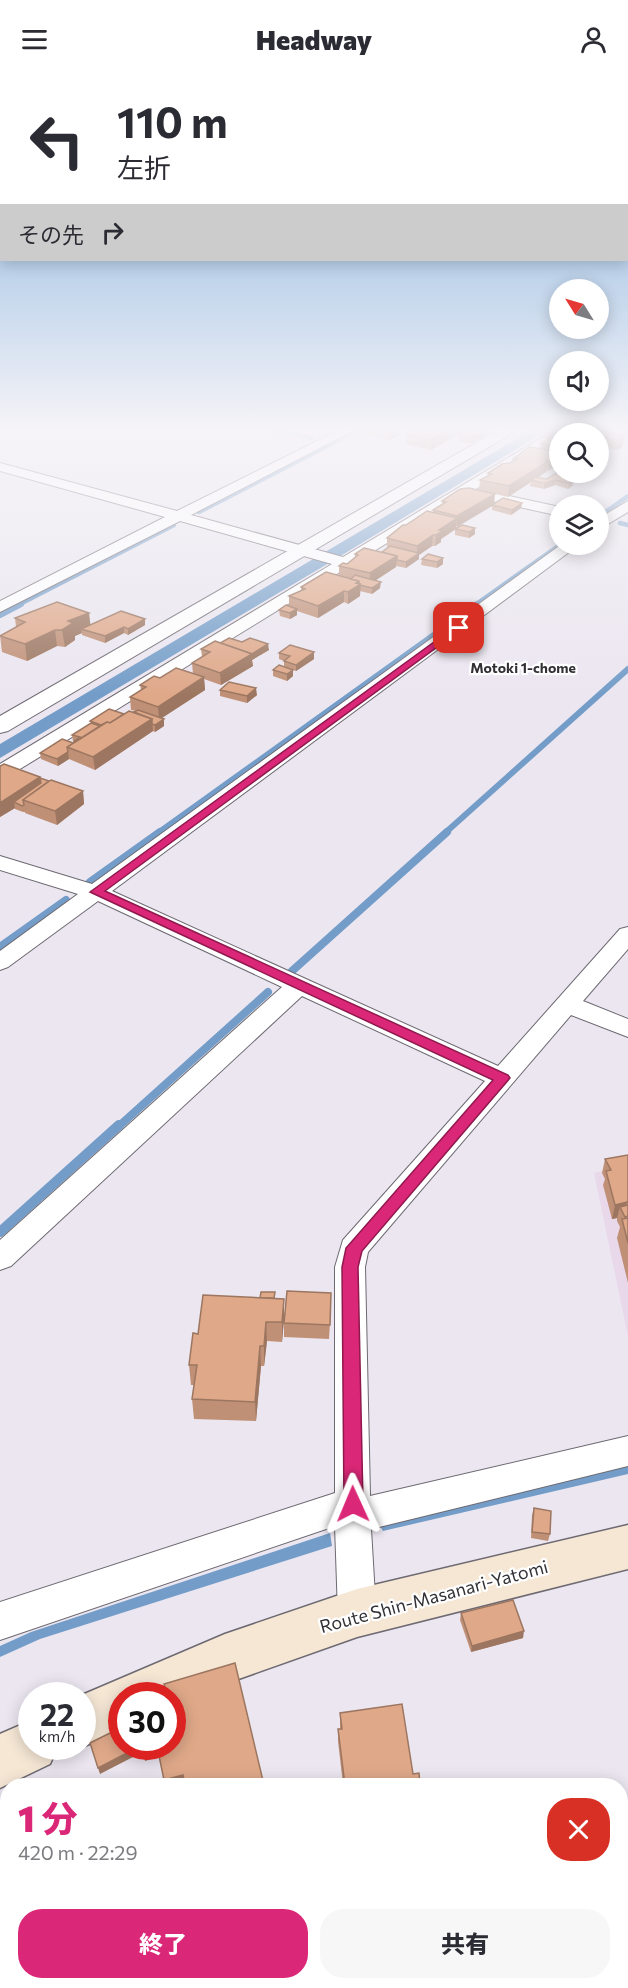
<!DOCTYPE html>
<html lang="ja">
<meta charset="utf-8">
<style>
body{margin:0;font-family:Commissioner,"Noto Sans JP",sans-serif;background:#f7f7f7;color:#2b2b33;height:100vh;display:flex;flex-direction:column;font-size:22px;white-space:nowrap}
*{box-sizing:border-box;margin:0}
p{font-size:20px;color:#7c7c81}
.icon{flex:none;width:33px;height:33px;fill:none;stroke:currentColor;stroke-width:2;stroke-linecap:round;stroke-linejoin:round}
.map{position:relative;flex:1;overflow:hidden}
.sheet{position:absolute;left:0px;top:1700px;width:628px;height:212px;display:flex;flex-direction:column;background:#fff;border-radius:24px 24px 0 0;box-shadow:0 3px 15px #0003}
.sheet>*{flex:none}
.hud{position:absolute;left:0px;top:0px;width:628px;height:183px;box-shadow:0 3px 15px #0003;background:#fff;color:#2b2b33;overflow:hidden}
.needle{width:39px;rotate:307deg}
.buttons{position:absolute;left:549px;top:201px;display:grid;gap:12px}
.buttons a{display:grid;place-items:center;width:60px;height:60px;border-radius:50%;background:#fff;box-shadow:0 3px 15px #0003;font-size:30px}
.speed{position:absolute;left:18px;top:1604px;display:flex;gap:12px;font-size:30px;font-weight:700;text-align:center}
.speed>*{display:grid;place-content:center;width:78px;height:78px;border-radius:50%;background:#fff;box-shadow:0 3px 15px #0003;line-height:1}
.speed small{font-size:15px;font-weight:400}
.speed .limit{border:9px solid #d22;background:#fff;color:#111}
.pin{position:absolute;display:grid;place-items:center;width:51px;height:51px;color:#fff;margin:-26px;border-radius:12px;box-shadow:0 3px 9px #0006}
.me{position:absolute;width:66px;margin:-33px;rotate:359deg;stroke-linejoin:round;filter:drop-shadow(0 0 4px #0008)}
.turn{display:flex;align-items:center;gap:21px;height:126px;padding:0 18px;font-size:27px}
.turn .icon{width:78px;height:78px;stroke-width:2.5}
.turn b{display:block;font-size:42px;line-height:51px}
.then{display:flex;align-items:center;height:57px;padding:0 18px;background:#0003;gap:12px;font-size:22px}
.round{display:grid;place-items:center;flex:none;width:63px;height:63px;border-radius:24px;background:#f7f7f7}
.headline{display:flex;align-items:center;justify-content:space-between;height:102px;padding:0 18px}
h1{font-size:36px;font-weight:800;line-height:45px;color:#db2777}
.primary-button{display:flex;gap:12px;margin-top:auto;padding:12px 18px}
.primary-button a{flex:1;height:69px;border-radius:24px;background:#db2777;color:#fff;font-size:24px;font-weight:800;line-height:69px;text-align:center}
.primary-button a+a{background:#f7f7f7;color:#2b2b33}
header{display:flex;justify-content:space-between;align-items:center;height:78px;padding:0 18px;background:#fff;font-size:27px;font-weight:800}
.map>svg:first-child{display:block}
.industrial{fill:#e9d8ea}
.water{fill:#739dc8}
.lines{fill:none;stroke-linecap:round;stroke-linejoin:round}
.stream-far3{stroke:#739dc8;stroke-width:4.5}
.stream-far2{stroke:#739dc8;stroke-width:6}
.stream-far1{stroke:#739dc8;stroke-width:8}
.stream{stroke:#739dc8;stroke-width:10}
.minor-casing{stroke:#6d6971;stroke-width:2}
.tertiary-casing{stroke:#6d6971;stroke-width:2}
.secondary-casing{stroke:#6d6971;stroke-width:3}
.minor{fill:#fff;fill-rule:evenodd}
.tertiary{fill:#fff;fill-rule:evenodd}
.secondary{fill:#f6e7d5;fill-rule:evenodd}
.wall{fill:#c09076}
.shaded-wall{fill:#9c7660}
.building{fill:#dfa889;stroke:#9c7660;stroke-width:1.5}
.route{fill:#db2777;stroke:#8e194d;stroke-width:1.5}
.labels{text-anchor:middle;stroke-width:4.5;stroke-linejoin:round;paint-order:stroke}
.far-neighbourhood-label{font-size:14px;font-weight:bold;fill:#323034;stroke:#fff}
.near-street-label{font-size:18px;fill:#323034;stroke:#fff}
</style>
<header><svg class="icon" aria-label="menu" viewBox="0 0 24 24"><path d="M4 6h16M4 12h16M4 18h16"/></svg>Headway<svg class="icon" aria-label="person" viewBox="0 0 24 24"><circle cx="12" cy="8" r="4"/><path d="M4 21q1-7 8-7t8 7"/></svg></header>
<div class="map">
<svg width="628" height="1910" viewBox="0 0 628 1910">
<rect width="100%" height="100%" fill="#ebe6f0"/>
<path class="industrial" d="M628 1087V1258L594 1095Z"/>
<g class="water">
<path d="M535 350H551L329 485 0 680V666Z"/>
<path d="M628 1383V1396L383 1453 379 1446Z"/>
<path d="M330 1455 332 1468 40 1561 0 1579V1568L31 1554Z"/>
<path d="M628 1828V1910H492L502 1904H621V1832Z"/>
</g>
<g class="lines">
<g class="stream-far3">
<path d="M265 350 311 360"/>
<path d="M199 434 362 350"/>
<path d="M600 438 628 418"/>
<path d="M620 445 628 447"/>
<path d="M18 527 174 447"/>
<path d="M475 527 561 466"/>
</g>
<g class="stream-far2">
<path d="M0 537 21 526"/>
<path d="M158 755 477 526"/>
<path d="M445 755 628 591"/>
</g>
<g class="stream-far1">
<path d="M90 804 160 754"/>
<path d="M0 869 66 822"/>
<path d="M292 893 447 754"/>
<path d="M118 1049 268 914"/>
</g>
<path class="stream" d="M0 1154 119 1047"/>
<g class="minor-casing">
<g id="minor">
<path d="M343 350H358L191 437 343 479 558 350H572L571 353 560 356V360L476 411 560 429V438L465 417 7 699 0 701V686L332 486 180 443 0 534V523L165 439 0 393V385L177 433Z"/>
<path d="M628 423V434L598 452V441Z"/>
<path d="M562 466H580L112 813 498 988 620 851 628 849V871L583 923 628 941V959L571 937 368 1174 365 1189 370 1418 628 1358V1388L371 1451 376 1535 370 1548 357 1554 344 1548 338 1535 335 1448 0 1562V1524L335 1415V1189L343 1162 485 1003 302 918 11 1188 0 1192V1162L282 909 98 823 8 889 0 892V873L78 816 0 792V778L92 806Z"/>
</g>
</g>
<g class="tertiary-casing">
<path id="tertiary" d="M502 350H521L8 653 0 655V638Z"/>
</g>
<g class="secondary-casing">
<g id="secondary">
<path d="M628 1447V1491L357 1559 230 1604 172 1629V1617H122V1652L82 1669 80 1668H82V1617L225 1556 357 1511Z"/>
<path d="M32 1642V1668H58L50 1686 0 1710V1656Z"/>
</g>
</g>
<use href="#minor" class="minor"/>
<use href="#tertiary" class="tertiary"/>
<use href="#secondary" class="secondary"/>
</g>
<g class="wall">
<path d="M357 350H401V356L390 362 357 354Z"/>
<path d="M566 350H627L622 353 615 351 609 355 624 358 623 368 617 372 598 368V356H560V391H558V386L548 393H546V394L538 399 547 401 569 400 573 407 568 411 555 407 544 411 530 408 531 404 508 419 479 412 480 402 487 399 488 395 510 385 513 384V381L540 371 541 366 545 364 546 360Z"/>
<path d="M487 353 486 358 471 365 459 363V359H457V357L431 372 406 366V356Z"/>
<path d="M575 394H590L586 397Z"/>
<path d="M442 423 495 425H522L521 430 511 437 492 432V428L456 449V450L475 456 469 460 455 457V451L441 461V464L435 468H432L419 477V481L406 490 396 488V489L376 502 380 510 372 516 360 513V518L348 526 344 524 318 540 297 533V537L290 541 280 538 279 532 289 528V518L301 513V509L339 498V488L347 486 355 480V476L382 474 387 471V460L406 447 433 434V432L442 427Z"/>
<path d="M422 481 443 486 437 490 421 487Z"/>
<path d="M15 540 91 546 145 547 128 557 124 555 105 565 82 557V555L75 558V562L65 569 57 568 27 583 2 574 0 557 16 549Z"/>
<path d="M220 565 269 572 252 582 253 588 221 607 204 601 205 612 161 640 164 641V648L155 654 153 653 95 692 69 681 58 688 41 681 40 675 73 665 74 664 73 663 72 657 91 645 90 643 136 633 131 632 130 619 141 612 140 607 160 600 193 596 192 585 202 579 201 571Z"/>
<path d="M279 575 314 581 296 593 293 592V598L287 603 273 598V592L284 589V583L279 581Z"/>
<path d="M220 612 257 617 247 625 220 618Z"/>
<path d="M0 688 83 713 84 726 57 747 25 735V734H23L15 731V730L0 739Z"/>
<path d="M628 1077V1205L617 1160 620 1149 617 1143V1140L612 1141 603 1107 605 1101 602 1095 605 1081Z"/>
<path d="M275 1214V1221H284V1241L282 1264 267 1263 264 1288H261L256 1343 194 1341 192 1321 194 1307H191L189 1287 198 1256 260 1220Z"/>
<path d="M331 1229 329 1261 284 1259V1245Z"/>
<path d="M534 1430 550 1456 548 1463 531 1460 532 1437Z"/>
<path d="M461 1535 523 1560 471 1574 460 1542Z"/>
<path d="M340 1635 413 1696 420 1707H343L338 1663V1651H340Z"/>
</g>
<g class="shaded-wall">
<path d="M395 350H401V356L390 362 391 352Z"/>
<path d="M454 350H465L458 354 457 357 431 372V362Z"/>
<path d="M603 350H615V351L603 359 600 358 598 368 600 352Z"/>
<path d="M487 353 486 358 471 365V360Z"/>
<path d="M624 358 623 368 617 372 618 362Z"/>
<path d="M560 376 558 386 548 393 549 383Z"/>
<path d="M547 384 546 394 533 403 531 402V404L508 419 509 408Z"/>
<path d="M555 402V407L544 411V405Z"/>
<path d="M574 402 573 407 568 411 569 405Z"/>
<path d="M495 416 494 427H492V428L457 449V438Z"/>
<path d="M522 425 521 430 511 437 512 432Z"/>
<path d="M457 440 456 451 441 461V464L435 468 436 457 439 452Z"/>
<path d="M475 450V456L469 460V454Z"/>
<path d="M433 457 432 468 419 477V481L406 490V484L417 477V468Z"/>
<path d="M397 478 396 489 370 506V495Z"/>
<path d="M443 480V486L437 490V484Z"/>
<path d="M359 503 361 506 360 518 348 526V514L356 505Z"/>
<path d="M381 504 380 510 372 516V510Z"/>
<path d="M344 513V524L318 540V528Z"/>
<path d="M297 531V537L290 541V535Z"/>
<path d="M89 535 91 551H81L82 555 75 558V562L65 569 62 552 68 543Z"/>
<path d="M145 541V547L128 557V551Z"/>
<path d="M124 549V555L105 565V558Z"/>
<path d="M55 552 57 568 27 583 25 566Z"/>
<path d="M268 566 269 572 252 582 253 588 221 607 220 595Z"/>
<path d="M314 574V581L296 593V587Z"/>
<path d="M293 592V598L287 603V596Z"/>
<path d="M204 599 205 612 159 642 158 629Z"/>
<path d="M256 610 257 617 247 625V618Z"/>
<path d="M152 641 153 653 95 692 93 679Z"/>
<path d="M164 641V648L155 654V647Z"/>
<path d="M68 674 69 681 58 688 57 681Z"/>
<path d="M40 699 42 712 23 722 14 724 15 730 0 739V725Z"/>
<path d="M83 713 84 726 57 747 55 733Z"/>
<path d="M627 1124 624 1137 620 1129 617 1140 612 1141 615 1127Z"/>
<path d="M284 1221V1241L282 1264V1244Z"/>
<path d="M266 1244 267 1263 264 1288V1268Z"/>
<path d="M260 1268 261 1288 256 1343 255 1324Z"/>
<path d="M524 1553 523 1560 471 1574 472 1568Z"/>
<path d="M141 1668H157L159 1679 145 1683Z"/>
<path d="M131 1673 133 1679 100 1696 98 1690Z"/>
<path d="M183 1697 184 1707H164V1702Z"/>
</g>
<g class="building">
<path d="M380 350H395L391 352Z"/>
<path d="M418 350H454L431 362 406 356Z"/>
<path d="M465 350H472L487 353 471 360 459 358 464 355 458 354Z"/>
<path d="M566 350H578L624 358 618 362 600 358 598 359V356H560V370L541 366 549 362 546 360Z"/>
<path d="M590 350H603L600 352Z"/>
<path d="M529 369 560 374V376L549 383 546 382 547 384 509 408 480 402 492 396 488 395 502 386 510 385 517 381H513Z"/>
<path d="M558 394 570 396 565 400 574 402 569 405 555 402 544 405 531 402 536 399 547 401Z"/>
<path d="M469 410 495 416 457 438 433 432 446 424 442 423 460 411Z"/>
<path d="M503 420 522 425 512 432 492 427Z"/>
<path d="M427 433 457 440 439 452 442 453 436 457H433L417 468 387 460 403 447H406Z"/>
<path d="M462 447 475 450 469 454 455 451Z"/>
<path d="M390 468 419 475 406 484 397 482V478L382 474Z"/>
<path d="M364 470 397 478 370 495 339 488 343 485 347 486 358 477 355 476Z"/>
<path d="M428 476 443 480 437 484 422 481Z"/>
<path d="M326 494 359 503 356 505 361 506 348 514 344 513 318 528 289 518 305 511 301 509Z"/>
<path d="M355 497 381 504 372 510 359 507 361 506H359V503L351 501Z"/>
<path d="M57 524 89 535 68 543 73 545 62 552H55L25 566 0 558 25 544 15 540Z"/>
<path d="M286 527 297 531 290 535 279 532Z"/>
<path d="M121 533 145 541 128 551 124 549 105 558 81 551Z"/>
<path d="M229 560 242 564 250 560 268 566 252 576 220 565Z"/>
<path d="M215 563 252 576 220 595 192 585 210 574 201 571Z"/>
<path d="M290 567 314 574 296 587 284 583 290 578 279 575Z"/>
<path d="M279 587 293 592 287 596 273 592Z"/>
<path d="M176 590 204 599 158 629 130 619 146 609 140 607 154 598 160 600Z"/>
<path d="M229 604 256 610 247 618 220 612Z"/>
<path d="M109 631 124 636 110 645 107 644 101 647 90 643Z"/>
<path d="M138 632 164 641 155 647 152 646V641L134 634Z"/>
<path d="M129 633 152 641 93 679 67 669 107 644 110 645Z"/>
<path d="M91 645 100 648 75 664 74 663 80 659 72 657Z"/>
<path d="M62 661 73 665 67 669 68 674 57 681 40 675Z"/>
<path d="M4 686 40 699 0 725V688Z"/>
<path d="M40 700 49 703 23 722 24 727 22 728 14 724 41 705Z"/>
<path d="M51 702 83 713 55 733 23 722Z"/>
<path d="M628 1077V1125L627 1124 615 1127 606 1093 611 1092 605 1081Z"/>
<path d="M628 1127V1138L625 1139 620 1129Z"/>
<path d="M628 1140V1165L622 1141Z"/>
<path d="M287 1213 331 1215 330 1247 284 1245Z"/>
<path d="M261 1214H275L274 1220H260Z"/>
<path d="M203 1217 284 1221 282 1244H266L264 1268H260L255 1324 192 1321 197 1287H189L193 1255 198 1256Z"/>
<path d="M534 1430 551 1433 550 1456 532 1454Z"/>
<path d="M513 1522 524 1553 472 1568 461 1535Z"/>
<path d="M235 1585 264 1707H185L183 1697 164 1702 157 1668H172V1617H167L164 1606Z"/>
<path d="M402 1626 413 1696 419 1695 420 1707H345L338 1651H342L340 1635Z"/>
<path d="M122 1649V1668H130L131 1673 98 1690 90 1665Z"/>
</g>
<linearGradient id="sky" x2="0" y2="1"><stop stop-color="#79abdb"/><stop offset="0.57" stop-color="#f6f4f8"/><stop offset="1" stop-color="#f6f4f8" stop-opacity="0"/></linearGradient>
<rect width="628" height="617" fill="url(#sky)"/>
<path class="route" d="M456 548 463 550 105 813 508 997 510 1000 362 1173 358 1189 363 1426 360 1432 353 1435 346 1432 344 1426 342 1189 346 1170 493 1002 90 814Z"/>
<g class="labels">
<g class="far-neighbourhood-label">
<text x="523" y="595">Motoki 1-chome</text>
</g>
<g class="near-street-label">
<text transform="translate(434 1519) rotate(-15)" y="6">Route Shin-Masanari-Yatomi</text>
</g>
</g>
</svg>
<div class="buttons">
<a><svg class="needle" viewBox="-14 -14 28 28"><path d="M0-13l5 13h-10z" fill="#e53935"/><path d="M0 13l5-13h-10z" fill="#7c7c81"/></svg></a>
<a><svg class="icon" aria-label="sound" viewBox="0 0 24 24"><path d="M4 9h4l5-4v14l-5-4H4zM17 9q2 3 0 6"/></svg></a>
<a><svg class="icon" aria-label="search" viewBox="0 0 24 24"><circle cx="10" cy="10" r="6"/><path d="M15 15l6 6"/></svg></a>
<a><svg class="icon" aria-label="layers" viewBox="0 0 24 24"><path d="M12 4l9 5-9 5-9-5zM3 14l9 5 9-5"/></svg></a>
</div>
<div class="speed"><div>22<small>km/h</small></div><div class="limit">30</div></div>
<div class="pin" style="left:459px;top:550px;background:#d93025"><svg class="icon" aria-label="arrive" viewBox="0 0 24 24"><path d="M6 21V4h12l-3 4 3 4H6"/></svg></div>
<svg class="me" style="left:353px;top:1426px" viewBox="-20 -20 40 40"><path d="M0-17L14 15 0 8-14 15z" fill="#db2777" stroke="#fff" stroke-width="4"/></svg>
<div class="hud">
<div class="turn"><svg class="icon" aria-label="left" viewBox="0 0 24 24"><path d="M17 20v-9H6M10 6l-5 5 5 5"/></svg><div><b>110 m</b>左折</div></div>
<div class="then">その先<svg class="icon" aria-label="right" viewBox="0 0 24 24"><path d="M7 20v-9h11M14 6l5 5-5 5"/></svg></div>
</div>
<section class="sheet">
<div class="headline"><div><h1>1 分</h1><p>420 m · 22:29</p></div><a class="round" style="background:#d93025;color:#fff"><svg class="icon" aria-label="close" viewBox="0 0 24 24"><path d="M6 6l12 12M18 6L6 18"/></svg></a></div>
<div class="primary-button"><a>終了</a><a>共有</a></div>
</section>
</div>
